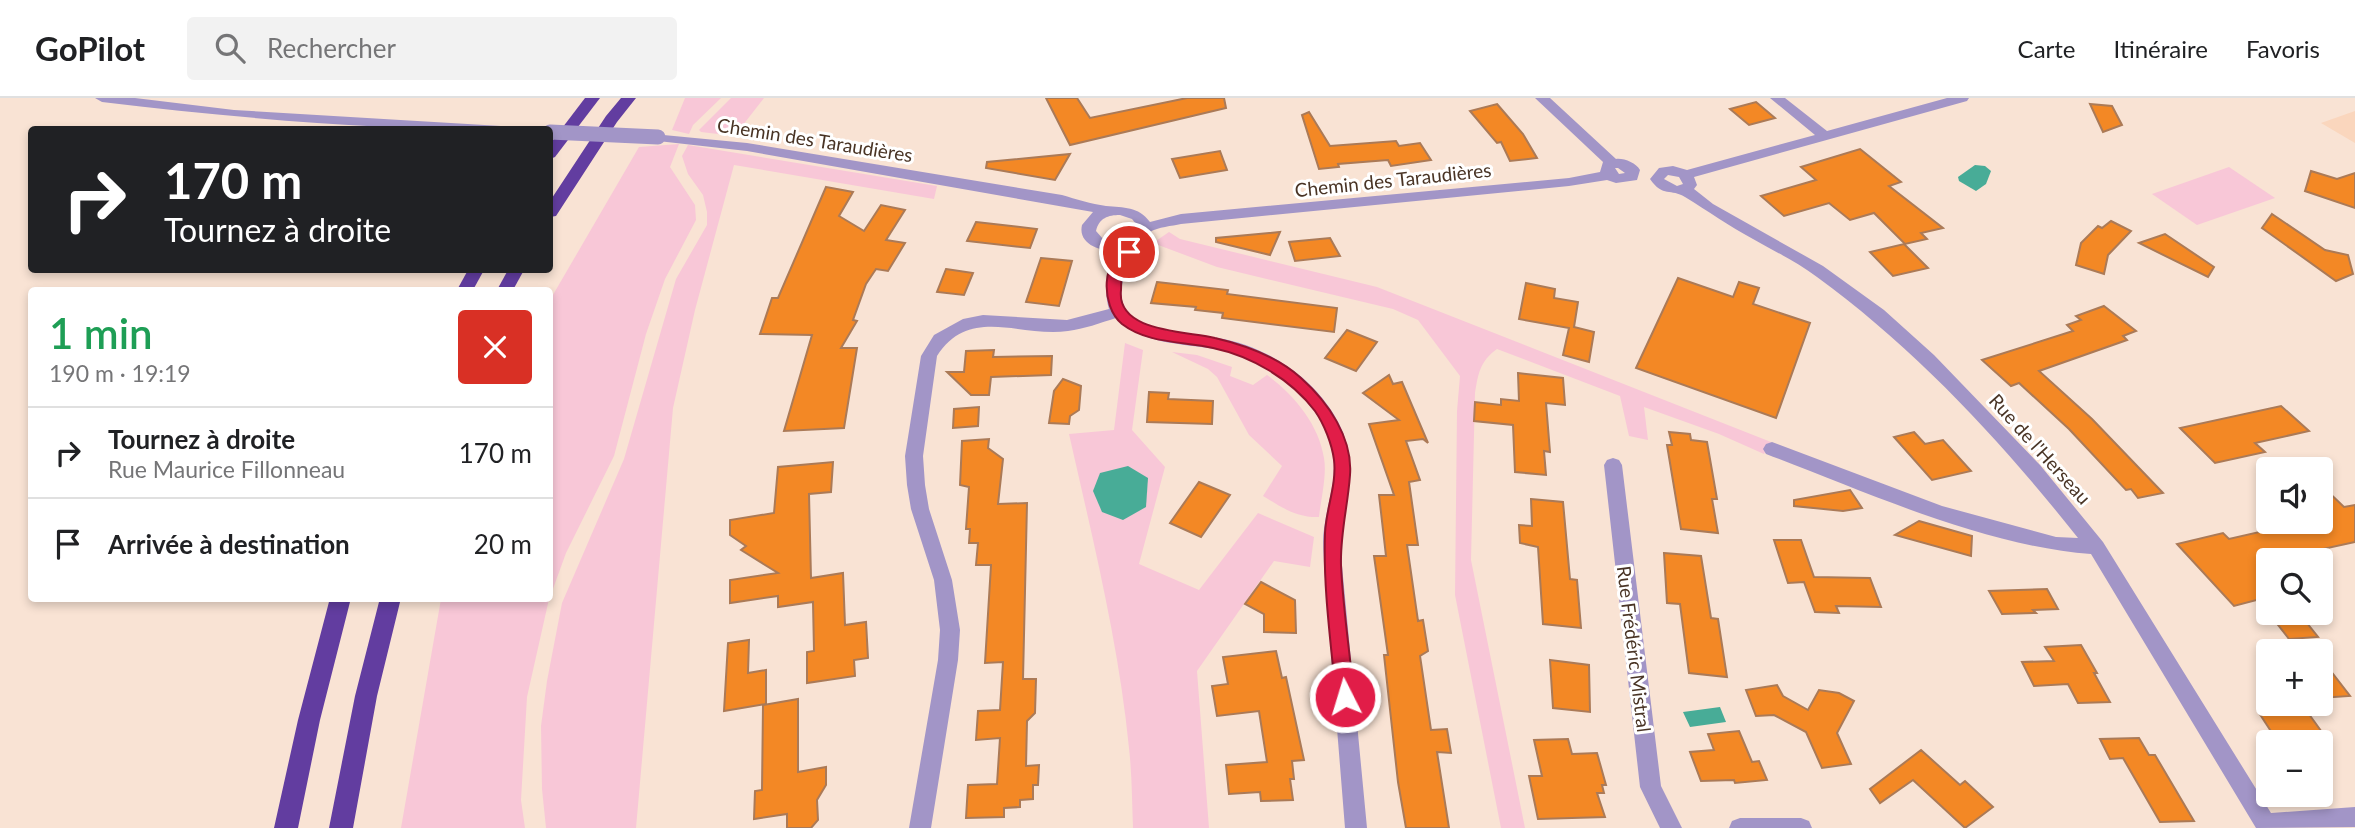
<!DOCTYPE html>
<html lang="fr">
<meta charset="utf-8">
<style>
body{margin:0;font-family:Lato,sans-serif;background:#f2f2f2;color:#202124;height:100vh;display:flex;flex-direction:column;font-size:26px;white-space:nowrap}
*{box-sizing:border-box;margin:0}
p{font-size:23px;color:#757577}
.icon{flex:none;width:38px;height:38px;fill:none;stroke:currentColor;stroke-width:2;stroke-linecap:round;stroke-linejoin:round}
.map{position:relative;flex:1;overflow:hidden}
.side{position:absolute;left:28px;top:189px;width:525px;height:315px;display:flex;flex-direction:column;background:#fff;border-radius:7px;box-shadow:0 4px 10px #0003}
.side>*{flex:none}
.banner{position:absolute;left:28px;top:28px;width:525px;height:147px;border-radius:7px;box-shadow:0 4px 10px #0003;background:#202124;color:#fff;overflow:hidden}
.buttons{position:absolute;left:2256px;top:359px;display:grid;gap:14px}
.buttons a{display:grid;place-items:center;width:77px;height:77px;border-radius:7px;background:#fff;box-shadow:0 4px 10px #0003;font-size:35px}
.pin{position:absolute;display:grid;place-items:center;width:60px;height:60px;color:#fff;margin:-30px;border:4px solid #fff;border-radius:50%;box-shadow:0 2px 7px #0007}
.me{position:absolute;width:77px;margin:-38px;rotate:355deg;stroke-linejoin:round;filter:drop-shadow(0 0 5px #0008)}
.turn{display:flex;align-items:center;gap:24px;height:147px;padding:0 21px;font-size:32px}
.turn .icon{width:91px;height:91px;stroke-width:2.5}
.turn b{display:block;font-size:49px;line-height:60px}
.round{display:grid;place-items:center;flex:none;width:74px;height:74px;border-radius:7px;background:#f2f2f2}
.overview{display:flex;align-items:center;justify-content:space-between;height:119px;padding:0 21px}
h1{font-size:42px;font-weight:600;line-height:52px;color:#1e9e55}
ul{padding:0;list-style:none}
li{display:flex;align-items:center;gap:21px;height:91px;padding:0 21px;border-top:2px solid #e0e0e0}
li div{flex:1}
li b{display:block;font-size:26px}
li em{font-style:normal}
header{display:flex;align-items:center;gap:42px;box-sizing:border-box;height:98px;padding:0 35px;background:#fff;border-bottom:2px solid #e0e0e0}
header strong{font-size:33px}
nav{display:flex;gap:38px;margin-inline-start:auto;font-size:24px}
.search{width:490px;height:63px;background:#f2f2f2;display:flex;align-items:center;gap:18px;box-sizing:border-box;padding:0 24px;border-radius:7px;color:#757577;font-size:26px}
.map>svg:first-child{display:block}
.built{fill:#fad6bd}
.green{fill:#f8c7d7}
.water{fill:#48ac97}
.building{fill:#f38825;stroke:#ab7a57;stroke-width:2}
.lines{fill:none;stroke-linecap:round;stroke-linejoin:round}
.minor{fill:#a295c7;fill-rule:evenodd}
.trunk{fill:#623da0;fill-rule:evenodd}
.minor-bridge{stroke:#a295c7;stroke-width:15}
.route{fill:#e11d48;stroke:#92132f;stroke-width:2}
.labels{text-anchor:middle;stroke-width:6;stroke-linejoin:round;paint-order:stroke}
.street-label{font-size:19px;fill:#493425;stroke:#fff}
</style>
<header>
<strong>GoPilot</strong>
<div class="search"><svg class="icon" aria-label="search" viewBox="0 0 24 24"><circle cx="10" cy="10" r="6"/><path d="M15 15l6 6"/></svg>Rechercher</div>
<nav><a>Carte</a><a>Itinéraire</a><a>Favoris</a></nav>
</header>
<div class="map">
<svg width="2355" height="730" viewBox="0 0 2355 730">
<rect width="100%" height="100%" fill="#f9e3d4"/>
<path class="built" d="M2355 13V45L2321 25Z"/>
<g class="green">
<path d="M685 0H721L693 27 689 36 672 32Z"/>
<path d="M731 0H764L739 32 743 39 701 34 699 32Z"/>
<path d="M679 46 670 69 695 107 696 122 665 181 646 236 614 358 566 455 550 499V202L639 49Z"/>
<path d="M688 47 937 88 934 101 734 67 695 212 673 310 636 730H546L542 691 541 628 547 583 562 505 624 361 676 181 707 127V114L703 97 688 76 682 58Z"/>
<path d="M2229 69 2275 100 2197 127 2152 96Z"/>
<path d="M1169 134 1180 141 1377 189 1771 344 1764 356 1719 336 1644 309 1648 342 1629 338 1620 298 1497 251C1480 263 1478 276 1475 295L1471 462 1525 730H1501L1455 497 1457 313 1460 278 1418 222 1393 211 1217 169 1153 145Z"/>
<path d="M1125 245 1143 252 1132 332 1165 369 1139 466 1199 492 1258 415 1314 439 1310 469 1274 463 1197 573 1209 730H1133C1132 703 1132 677 1129 650 1119 546 1092 438 1069 336L1114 332Z"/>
<path d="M1172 254 1197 257 1232 269 1230 278 1253 287 1267 277C1293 296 1319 326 1324 360 1327 377 1321 401 1319 419 1297 420 1281 409 1263 398L1282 368 1249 337 1217 279 1208 271Z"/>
<path d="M441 501H549L527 599 521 702 525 730H401Z"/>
</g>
<g class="water">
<path d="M1975 67 1985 68 1991 73 1986 86 1976 93 1959 83 1958 79Z"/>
<path d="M1128 368 1148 380 1146 409 1123 422 1102 414 1093 393 1100 375Z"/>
<path d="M1720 609 1726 624 1690 629 1683 614Z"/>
</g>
<g class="building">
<path d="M1046 0H1077L1090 20 1187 0H1224L1226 10 1070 47Z"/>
<path d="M1756 4 1775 20 1749 27 1730 11Z"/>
<path d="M1497 6 1523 36 1537 60 1510 63 1501 44 1497 45 1470 13Z"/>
<path d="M2090 6 2112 8 2122 27 2103 34Z"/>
<path d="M1309 14 1330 48 1396 43 1399 48 1420 45 1431 62 1391 68 1388 62 1338 66 1339 69 1319 71 1302 17Z"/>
<path d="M1860 51 1901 84 1889 88 1943 130 1921 135 1927 141 1905 146 1874 115 1850 122 1829 105 1784 118 1761 98 1816 82 1801 69Z"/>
<path d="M1220 53 1227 72 1180 80 1172 61Z"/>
<path d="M1070 56 1055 82 986 70 987 64Z"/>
<path d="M2311 73 2337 81 2355 75V110L2305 93Z"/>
<path d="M826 89 853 94 839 118 864 133 881 107 905 112 886 142 905 145 888 173 876 171 866 186 853 222 857 223 841 250H857L844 330 784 333 812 237 760 236 772 200H778Z"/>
<path d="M2272 116 2325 152 2348 157 2353 176 2336 183 2262 130Z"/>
<path d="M2111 123 2131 133 2108 157 2104 176 2076 167 2081 145 2098 128 2102 130Z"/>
<path d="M976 124 1037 131 1030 150 967 143Z"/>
<path d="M1280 134 1270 157 1216 144V140Z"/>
<path d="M2165 136 2214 169 2208 179 2139 145Z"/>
<path d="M1330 140 1340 158 1295 163 1289 144Z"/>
<path d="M1904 146 1928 170 1893 178 1870 154Z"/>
<path d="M1041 160 1072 163 1059 208 1026 204Z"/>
<path d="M946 171 973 175 964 197 937 194Z"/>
<path d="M1678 180 1733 199 1739 184 1759 190 1753 206 1810 225 1776 320 1636 270Z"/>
<path d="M1157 184 1228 192 1227 196 1337 210 1334 234 1222 220 1223 215 1195 212 1196 209 1151 205Z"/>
<path d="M1526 185 1555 191 1554 200 1578 204 1574 229 1594 234 1589 264 1563 257 1569 230 1519 221Z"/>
<path d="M2104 208 2136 233 2123 238 2127 242 2039 273 2092 321 2163 395 2138 400 2131 391 2126 392 2069 331 2019 285 2011 288 1982 262 2073 233 2067 227 2081 222 2076 218Z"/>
<path d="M1347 232 1377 244 1356 273 1325 260Z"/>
<path d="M994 252 993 259 1052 258 1051 277 991 279 989 297H971L947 274H964L966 253Z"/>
<path d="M1518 275 1563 280 1565 307 1546 305 1550 354 1544 353 1546 377 1515 374 1513 327 1474 323 1475 304 1501 307V301L1519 303Z"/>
<path d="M1389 277 1393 286 1402 284 1428 345 1423 341 1406 343 1420 382 1409 384 1418 447H1407L1418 523 1423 522 1428 553 1420 558 1431 632 1447 631 1451 655 1437 654 1449 730H1406L1398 684 1384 557H1388L1374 458H1386L1379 397H1394L1369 326 1399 322 1363 295Z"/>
<path d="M1063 281 1081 288 1079 312 1070 318 1069 326 1049 325 1054 293Z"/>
<path d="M1149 294 1169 295 1168 301 1213 303 1212 326 1147 324Z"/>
<path d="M2281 308 2309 333 2255 345 2265 354 2215 365 2180 330Z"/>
<path d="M979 309 978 328 953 330 954 311Z"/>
<path d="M1669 334 1690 336 1691 342 1707 344 1717 401H1712L1718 435 1681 431 1667 347H1672Z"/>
<path d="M1914 334 1925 346 1943 342 1971 373 1932 382 1894 339Z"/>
<path d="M989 341 988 350 1003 361 998 406 1027 405 1023 581H1036L1035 615 1027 623 1026 668 1039 667 1038 687H1033V701L1020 702V709L1004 710V719L966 720 968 687 997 686 1000 640 976 642 978 613 1000 612 1003 564 985 565 991 467H976L978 445H969L970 431H966L969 389 960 387 962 343Z"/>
<path d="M833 364 831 394 809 396 811 480 843 475 845 527 866 524 868 560 854 562 855 578 807 585V554L814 553 813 504 778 509V498L730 505V482L778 475 741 452 746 448 730 437V422L774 415 778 369Z"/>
<path d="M1199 384 1230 397 1201 439 1170 425Z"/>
<path d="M2320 386 2344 409 2355 407V444L2309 454 2316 462H2268V499L2234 508 2177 446 2223 435 2229 441 2303 424H2320Z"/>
<path d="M1850 392 1862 410 1843 413 1794 408V402Z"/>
<path d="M1531 401 1563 404 1570 481 1577 482 1581 530 1543 526 1538 449 1520 445 1519 427 1532 428Z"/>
<path d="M1919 423 1972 438 1971 458 1895 437Z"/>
<path d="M1774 442H1801L1814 479 1870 480 1881 509 1836 508 1839 515 1815 514 1804 484 1788 485Z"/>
<path d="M1664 455 1701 458 1711 520 1718 521 1727 579 1689 575 1680 506 1667 505Z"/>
<path d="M1261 484 1295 502 1296 535 1264 534V516L1245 506Z"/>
<path d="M2047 491 2058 511 2033 512 2036 515 2002 516 1989 493Z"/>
<path d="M2303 520 2318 539 2289 541 2275 523Z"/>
<path d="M749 542 748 575 766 572V606L724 613 728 545Z"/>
<path d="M2081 547 2097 575H2094L2110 604 2078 605 2068 586 2034 588 2022 564 2054 563 2045 549Z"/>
<path d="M1276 553 1282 580 1286 579 1304 662 1292 663 1294 681H1290L1293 702 1261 703 1260 694 1229 696 1226 667 1267 664 1259 613 1217 618 1212 588 1228 586 1223 559Z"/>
<path d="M2320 559 2350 598 2320 600Z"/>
<path d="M1550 562 1589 567 1590 614 1553 610Z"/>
<path d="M1777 587 1783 598 1808 612 1819 592 1839 595 1854 603 1837 635 1851 666 1822 670 1806 634 1774 617 1756 618 1746 592Z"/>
<path d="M798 601V674L826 669V687L817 702 818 722 811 730H787V716L754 721 755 693 762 692 763 607Z"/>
<path d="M2306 612 2329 644H2278L2259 615Z"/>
<path d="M1739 633 1752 664 1759 663 1767 682 1735 685 1734 682 1701 683 1690 654 1714 652 1708 636Z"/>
<path d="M2139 640 2149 657H2155L2194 723 2160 724 2123 660 2110 661 2100 641Z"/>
<path d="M1568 641 1572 656 1597 655 1606 687H1602L1604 695H1597L1605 719 1538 721 1529 678H1542L1534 642Z"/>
<path d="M1921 652 1960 687 1965 683 1993 709 1965 730 1913 682 1880 705 1870 691Z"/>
</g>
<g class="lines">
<g class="minor">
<path d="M95 0H135L234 12 501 28 508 32C371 32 237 20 102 4Z"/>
<path d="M1535 0H1550L1616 61C1624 60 1636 65 1640 72L1637 82 1616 85 1607 82 1569 88 1181 126C1172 128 1158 129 1150 134 1142 140 1138 151 1133 160 1122 180 1112 205 1136 221 1160 237 1191 236 1218 240 1261 247 1304 273 1329 309 1360 354 1348 381 1342 431 1341 443 1342 456 1342 468L1367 730H1345L1324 468C1324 456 1322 443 1324 431 1327 406 1337 382 1333 356 1325 308 1273 264 1226 253 1190 245 1144 249 1116 220 1100 225 1084 231 1068 233 1021 240 970 207 937 258L923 358 925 387 929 411 952 482 960 532 958 562 931 730H909L938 562 940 532 934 482 911 411 907 387 905 358 921 258 934 237 963 221 983 217 1067 222 1109 211C1102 187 1110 174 1121 153 1106 155 1077 148 1082 127L1093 114 747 53 658 43 651 39 653 36 747 45 1062 97C1076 101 1091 106 1106 108 1124 110 1138 108 1150 124L1181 116 1569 80 1600 74 1603 64ZM1615 70H1618L1625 75 1619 76ZM1120 117 1132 121 1136 126 1135 133 1120 143 1103 141 1096 133C1099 120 1108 117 1120 117Z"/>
<path d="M1770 0H1785L1827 33 1947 0H1969L1967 3 1694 79 1697 87 1694 91 1713 106 1823 168 1884 212 1934 257 2040 367 2103 444 2271 715 2355 709V729L2256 730 2091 456C1984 448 1866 394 1766 356L1763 351 1766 346 1772 344 1942 408 2056 439 2078 440C2001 343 1917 252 1817 179 1797 164 1774 153 1753 141 1729 128 1708 113 1685 99 1671 90 1663 100 1650 81L1659 70 1673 68 1687 72 1815 37ZM1668 77 1679 79 1683 86 1677 88 1664 81Z"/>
<path d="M1613 360 1619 362 1622 367 1661 688 1682 730H1660L1640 689 1604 367 1607 362Z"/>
<path d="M1740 720H1801L1809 723 1812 730H1729L1732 723Z"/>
</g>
<g class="trunk">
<path d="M585 0H600L555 59 550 61V46Z"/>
<path d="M621 0H636L617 24 556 118 550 119V103L606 18Z"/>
<path d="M468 172H484L473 192H457Z"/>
<path d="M508 172H524L513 192H497Z"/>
<path d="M330 500H351L320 622 298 730H274L298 622Z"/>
<path d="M380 500H401L377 598 353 730H329L355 598Z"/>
</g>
<path class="minor-bridge" d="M550 34 658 39"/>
</g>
<path class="route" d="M1129 150 1136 154C1132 160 1127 166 1124 172 1121 177 1121 186 1121 192 1116 235 1188 233 1215 240 1245 247 1278 259 1301 280 1328 304 1353 340 1350 377 1348 407 1340 436 1341 467 1343 511 1350 555 1354 599L1351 605 1345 607 1338 605 1336 599C1331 545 1323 490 1325 435 1326 411 1337 386 1334 362 1332 346 1324 326 1315 313 1291 281 1251 258 1213 250 1183 243 1148 246 1122 226 1100 208 1101 158 1129 150Z"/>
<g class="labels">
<g class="street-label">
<text transform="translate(815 42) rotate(9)" y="7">Chemin des Taraudières</text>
<text transform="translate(1393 82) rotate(-6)" y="7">Chemin des Taraudières</text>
<text transform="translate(2040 351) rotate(48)" y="7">Rue de l'Herseau</text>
<text transform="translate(1634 551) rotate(83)" y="7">Rue Frédéric Mistral</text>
</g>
</g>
</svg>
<div class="buttons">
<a><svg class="icon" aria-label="sound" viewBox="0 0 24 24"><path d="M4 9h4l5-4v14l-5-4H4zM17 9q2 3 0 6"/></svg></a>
<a><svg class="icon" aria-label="search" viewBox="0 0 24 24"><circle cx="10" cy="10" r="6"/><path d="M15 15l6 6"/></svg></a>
<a>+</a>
<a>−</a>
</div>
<div class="pin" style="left:1129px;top:154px;background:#d93025"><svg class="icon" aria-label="arrive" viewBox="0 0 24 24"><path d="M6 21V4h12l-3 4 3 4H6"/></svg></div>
<svg class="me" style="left:1345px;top:599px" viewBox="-20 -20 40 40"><circle r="17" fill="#e11d48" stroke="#fff" stroke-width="3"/><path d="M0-11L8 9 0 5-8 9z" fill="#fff"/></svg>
<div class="banner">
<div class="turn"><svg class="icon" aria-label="right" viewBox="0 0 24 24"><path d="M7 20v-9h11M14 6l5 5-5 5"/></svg><div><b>170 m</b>Tournez à droite</div></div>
</div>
<section class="side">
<div class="overview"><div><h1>1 min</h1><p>190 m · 19:19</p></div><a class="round" style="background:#d93025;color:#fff"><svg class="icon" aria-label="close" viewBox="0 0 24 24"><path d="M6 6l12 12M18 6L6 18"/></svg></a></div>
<ul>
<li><svg class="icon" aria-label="right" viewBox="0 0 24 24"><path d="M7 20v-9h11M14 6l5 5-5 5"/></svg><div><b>Tournez à droite</b><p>Rue Maurice Fillonneau</p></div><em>170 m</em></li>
<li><svg class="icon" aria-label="arrive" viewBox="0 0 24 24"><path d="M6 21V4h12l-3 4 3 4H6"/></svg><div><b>Arrivée à destination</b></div><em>20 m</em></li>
</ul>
</section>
</div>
